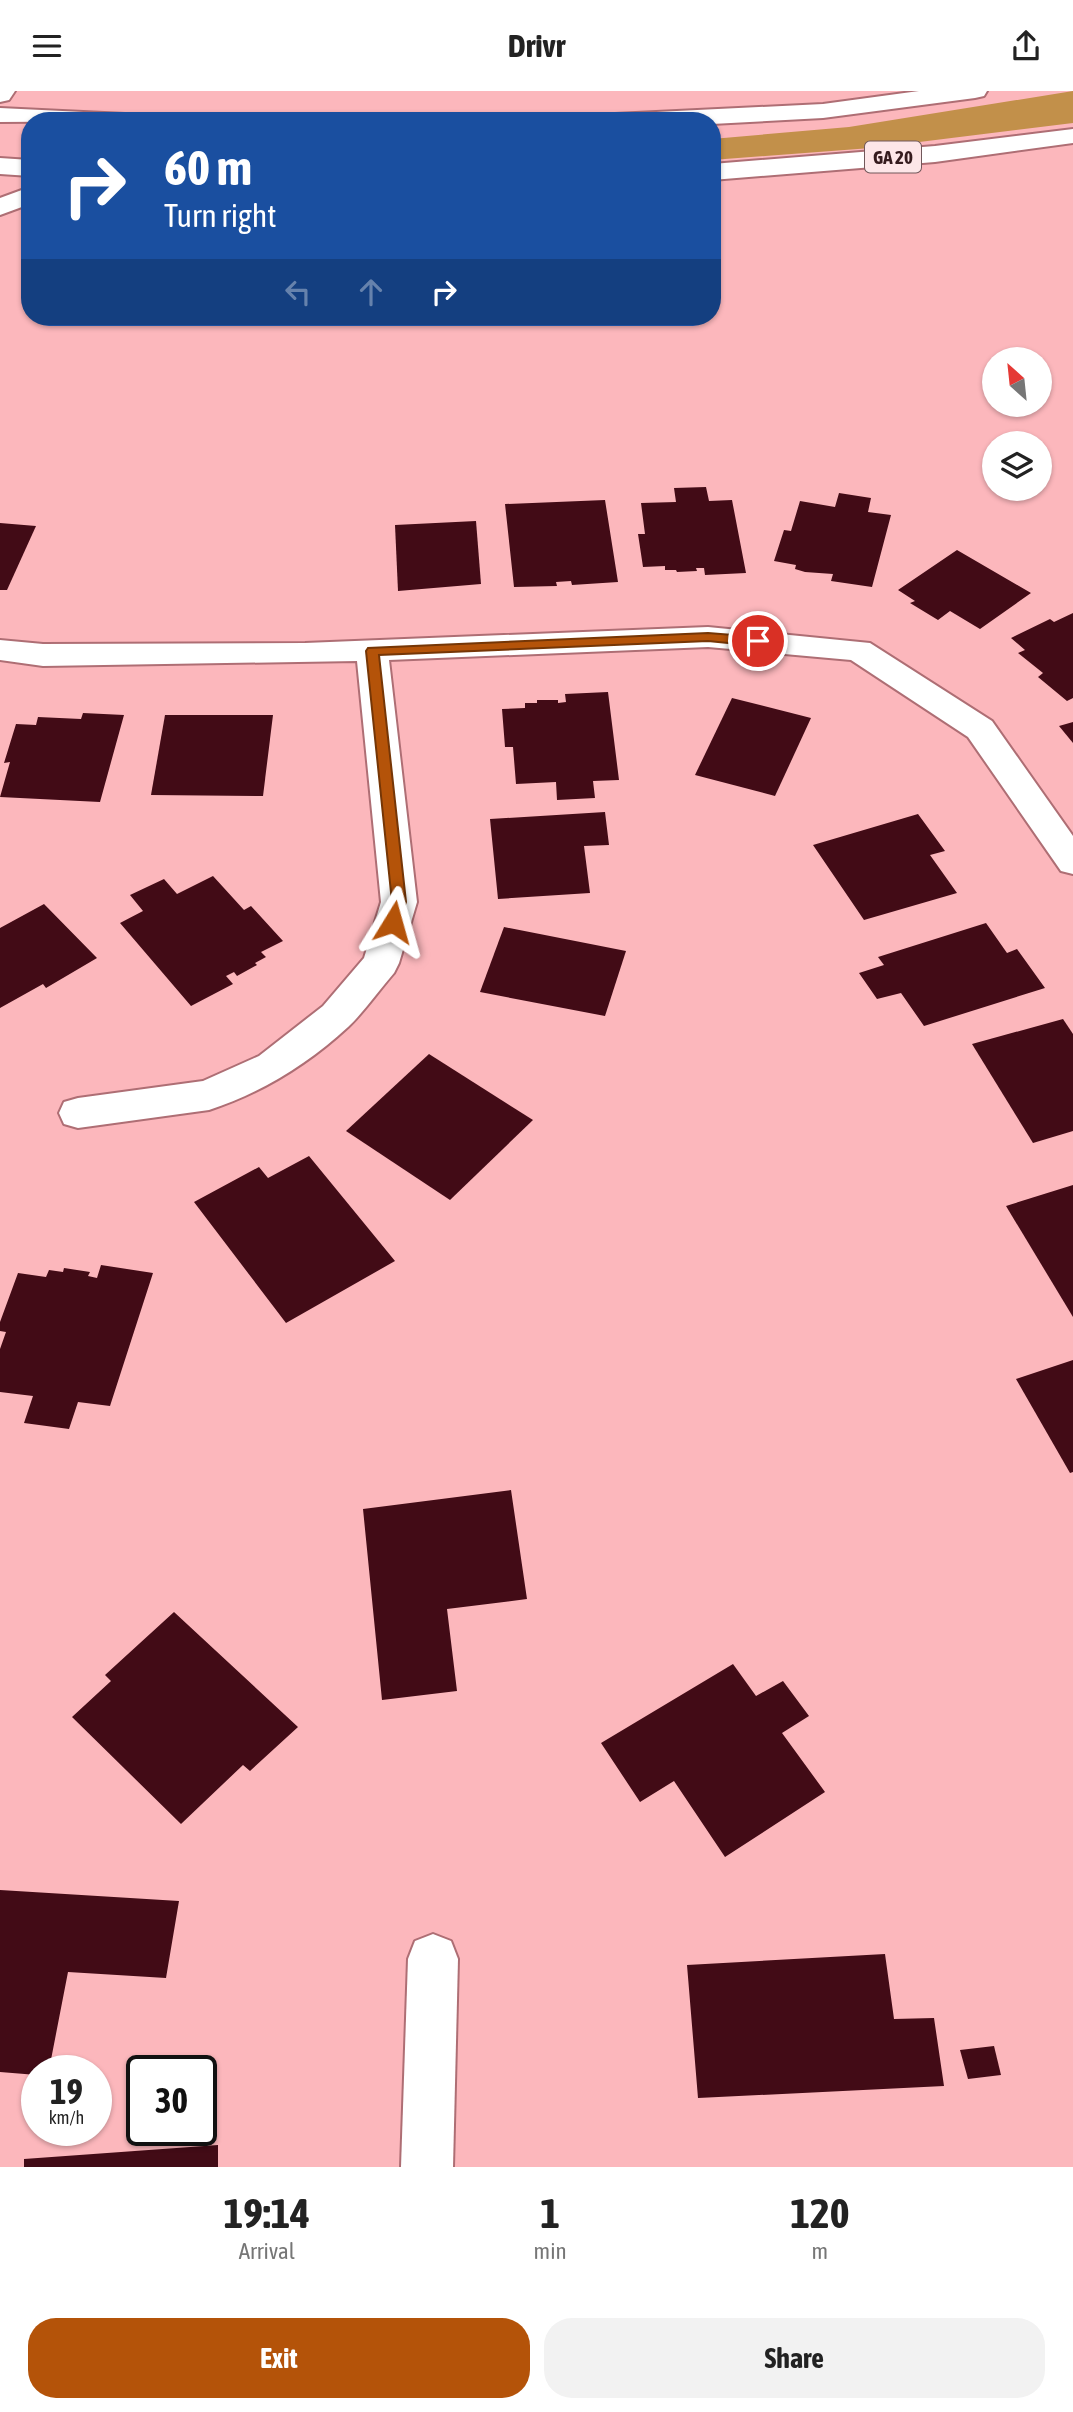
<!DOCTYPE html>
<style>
body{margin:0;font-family:"Asap Condensed",sans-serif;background:#f2f2f2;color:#222;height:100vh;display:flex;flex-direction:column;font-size:26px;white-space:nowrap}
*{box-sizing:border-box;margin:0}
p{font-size:23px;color:#767676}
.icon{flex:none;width:38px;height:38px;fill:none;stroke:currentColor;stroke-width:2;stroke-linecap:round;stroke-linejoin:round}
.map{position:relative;height:2076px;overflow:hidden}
.panel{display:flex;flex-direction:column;background:#fff;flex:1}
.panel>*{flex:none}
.banner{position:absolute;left:21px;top:21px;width:700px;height:214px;border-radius:28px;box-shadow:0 2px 5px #0004;background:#1a4fa0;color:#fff;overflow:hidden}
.needle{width:46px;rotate:333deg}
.controls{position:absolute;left:982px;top:256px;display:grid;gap:14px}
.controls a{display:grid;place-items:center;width:70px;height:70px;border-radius:50%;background:#fff;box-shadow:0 2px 5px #0004;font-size:35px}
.speed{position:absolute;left:21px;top:1964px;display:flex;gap:14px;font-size:35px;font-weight:700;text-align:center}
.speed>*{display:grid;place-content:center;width:91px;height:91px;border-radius:50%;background:#fff;box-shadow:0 2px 5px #0004;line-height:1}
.speed small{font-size:18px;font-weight:400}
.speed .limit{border:4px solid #111;border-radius:10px;background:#fff;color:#111}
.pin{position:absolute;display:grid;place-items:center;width:60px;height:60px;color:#fff;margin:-30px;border:4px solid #fff;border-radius:50%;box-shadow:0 2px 7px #0007}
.me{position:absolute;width:77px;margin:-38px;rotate:8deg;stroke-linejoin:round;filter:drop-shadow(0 0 5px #0008)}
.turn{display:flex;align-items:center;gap:24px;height:147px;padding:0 28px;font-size:32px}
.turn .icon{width:91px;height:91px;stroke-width:2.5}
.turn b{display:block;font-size:49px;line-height:60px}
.lanes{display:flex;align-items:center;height:66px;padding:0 28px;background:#0003;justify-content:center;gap:35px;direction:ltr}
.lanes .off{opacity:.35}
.eta{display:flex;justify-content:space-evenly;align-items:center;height:119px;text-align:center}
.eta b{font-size:42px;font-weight:700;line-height:49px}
.action{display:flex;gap:14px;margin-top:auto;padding:14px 28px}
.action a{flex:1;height:80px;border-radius:28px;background:#b45309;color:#fff;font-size:28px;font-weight:700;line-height:80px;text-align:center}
.action a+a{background:#f2f2f2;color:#222}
header{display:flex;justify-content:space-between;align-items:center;height:91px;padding:0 28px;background:#fff;font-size:32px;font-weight:700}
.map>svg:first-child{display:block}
.green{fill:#c2904a}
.building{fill:#420b16}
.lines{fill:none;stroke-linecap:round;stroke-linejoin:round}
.street-casing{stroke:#ae6e74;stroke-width:4}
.highway-casing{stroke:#ae6e74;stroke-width:4}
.street{fill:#fff;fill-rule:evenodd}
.highway{fill:#fff;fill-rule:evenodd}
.route{fill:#b45309;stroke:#753606;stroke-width:2}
.labels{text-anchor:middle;stroke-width:7;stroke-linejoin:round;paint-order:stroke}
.shield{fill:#fde6e8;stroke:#71585b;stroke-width:2}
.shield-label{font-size:19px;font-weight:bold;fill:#351b1e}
</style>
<header><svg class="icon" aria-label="menu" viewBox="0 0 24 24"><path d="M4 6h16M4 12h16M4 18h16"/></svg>Drivr<svg class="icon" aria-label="share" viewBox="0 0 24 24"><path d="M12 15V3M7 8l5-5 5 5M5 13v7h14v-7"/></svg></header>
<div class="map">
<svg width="1073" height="2076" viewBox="0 0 1073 2076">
<rect width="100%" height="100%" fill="#fcb7bc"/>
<path class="green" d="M1073 0V32L871 57 712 69V48L849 36Z"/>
<g class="building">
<path d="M706 396 709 410 732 409 746 482 705 484 704 477H696L697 480 677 481 676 479H665V475L643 476 638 443H645L641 412 676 411 674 397Z"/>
<path d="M839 402 871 407 868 421 891 424 872 496 831 490 833 483 805 481 795 478 796 474 774 470 784 439 791 440 800 410 835 416Z"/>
<path d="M605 409 618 491 572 494 571 490 556 491 557 495 514 496 505 413Z"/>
<path d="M476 430 481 493 398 500 395 434Z"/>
<path d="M0 432 36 435 7 499H0Z"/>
<path d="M957 459 1031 502 980 538 950 520 938 529 910 512 915 510 898 499Z"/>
<path d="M1073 522V607L1067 610 1038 586 1043 582 1018 562 1025 559 1011 547 1050 528 1054 531Z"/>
<path d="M608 601 619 689 593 690 595 707 557 709 556 691 516 693 513 656H505L502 618 525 617V612H537V609H558V612L566 611 565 603Z"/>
<path d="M732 607 811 627 775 705 695 684Z"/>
<path d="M83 622 124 624 100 711 0 706 10 671 4 672 16 633 36 634 38 626 81 628Z"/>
<path d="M165 624H273L263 705 151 704Z"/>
<path d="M1073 631V652L1059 635Z"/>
<path d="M605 721 609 754 584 755 590 802 498 808 490 728Z"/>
<path d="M918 723 945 760 930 764 957 802 864 829 813 754Z"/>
<path d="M213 785 244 819 251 815 283 850 261 861 266 866 255 872 257 874 237 885 234 881 226 885 233 893 191 915 120 832 143 820 130 804 164 788 177 803Z"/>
<path d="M44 813 97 867 46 897 43 893 0 917V837Z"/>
<path d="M986 832 1007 862 1017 858 1045 897 924 935 901 902 877 908 859 882 884 874 878 866Z"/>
<path d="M504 836 626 860 605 925 480 901Z"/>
<path d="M1063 928 1073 943V1040L1033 1052 972 953Z"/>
<path d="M429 963 533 1029 450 1109 346 1040Z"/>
<path d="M309 1065 395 1170 286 1232 194 1111 259 1076 268 1087Z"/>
<path d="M1073 1094V1226L1006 1115Z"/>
<path d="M101 1174 153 1182 110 1315 78 1311 69 1338 24 1332 33 1305 0 1301V1258L6 1241 0 1240V1231L18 1182 46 1186 49 1179 63 1181 64 1177 90 1181 88 1185 97 1187Z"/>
<path d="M1073 1269V1381L1070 1382 1016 1288Z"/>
<path d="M511 1399 527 1508 447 1518 457 1600 382 1609 363 1418Z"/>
<path d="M174 1521 298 1636 250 1680 243 1674 181 1733 72 1626 111 1590 105 1584Z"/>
<path d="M733 1573 756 1605 783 1590 809 1625 782 1642 825 1701 725 1766 674 1690 640 1711 601 1652Z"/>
<path d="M0 1799 179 1810 166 1887 68 1881 49 1979H37V1984L0 1981Z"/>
<path d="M885 1863 894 1928 934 1927 944 1995 698 2007 687 1874Z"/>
<path d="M994 1955 1001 1984 968 1988 960 1959Z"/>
<path d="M218 2054V2076H24V2068Z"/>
</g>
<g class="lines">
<g class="street-casing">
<g id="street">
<path d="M0 0H15L9 9 0 11Z"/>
<path d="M708 536 870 552 992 630 1073 745V783L1061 780 968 646 851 569 708 556 389 569 417 811 399 872 394 882C379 899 365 920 348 936 308 973 261 1002 209 1019L78 1037 64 1033 59 1022 64 1011 78 1007 203 990 259 965 323 915 364 867 381 811 357 570 43 575 0 569V549L43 553 305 552Z"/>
<path d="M433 1843 451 1850 458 1868 453 2076H401L408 1868 415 1850Z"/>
</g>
</g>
<g class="highway-casing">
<g id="highway">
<path d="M919 0H987L984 5 975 7 823 27 712 33V30H603L606 25 615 23 823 13Z"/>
<path d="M0 17 125 23 134 25 137 30 0 31Z"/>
<path d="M1073 38V52L935 71 712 89V73L935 55Z"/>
<path d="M0 67 30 69V85L0 83Z"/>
<path d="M30 96V113L0 124V107Z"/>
</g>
</g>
<use href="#street" class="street"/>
<use href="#highway" class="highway"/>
</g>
<path class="route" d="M708 542 758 546 765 550 758 555 708 550 379 564 406 811 398 835H388L386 831 392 811 366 560 368 557Z"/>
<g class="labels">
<rect class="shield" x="865" y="50.5" width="56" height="31" rx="5"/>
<g class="shield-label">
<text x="893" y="73">GA 20</text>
</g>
</g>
</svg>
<div class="controls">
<a><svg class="needle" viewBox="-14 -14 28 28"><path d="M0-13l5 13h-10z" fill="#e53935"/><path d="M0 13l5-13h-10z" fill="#767676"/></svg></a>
<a><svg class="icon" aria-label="layers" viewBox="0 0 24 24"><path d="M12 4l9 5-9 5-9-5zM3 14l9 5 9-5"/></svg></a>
</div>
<div class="speed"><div>19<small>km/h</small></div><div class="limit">30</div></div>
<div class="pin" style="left:758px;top:550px;background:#d93025"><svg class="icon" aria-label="arrive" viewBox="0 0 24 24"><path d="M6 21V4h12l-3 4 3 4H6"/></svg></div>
<svg class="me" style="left:393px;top:831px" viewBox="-20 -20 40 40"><path d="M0-17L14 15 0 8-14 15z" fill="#b45309" stroke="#fff" stroke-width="4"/></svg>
<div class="banner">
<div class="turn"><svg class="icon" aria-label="right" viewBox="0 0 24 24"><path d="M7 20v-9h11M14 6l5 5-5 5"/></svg><div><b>60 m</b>Turn right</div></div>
<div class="lanes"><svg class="icon off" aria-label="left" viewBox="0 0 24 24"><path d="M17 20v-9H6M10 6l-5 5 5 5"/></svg><svg class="icon off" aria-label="ahead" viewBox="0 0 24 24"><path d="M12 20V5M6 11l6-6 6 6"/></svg><svg class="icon" aria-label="right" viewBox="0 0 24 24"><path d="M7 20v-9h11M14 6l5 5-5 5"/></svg></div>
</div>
</div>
<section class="panel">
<div class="eta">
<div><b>19:14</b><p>Arrival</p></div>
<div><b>1</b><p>min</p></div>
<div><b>120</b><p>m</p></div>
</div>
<div class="action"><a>Exit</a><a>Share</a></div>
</section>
